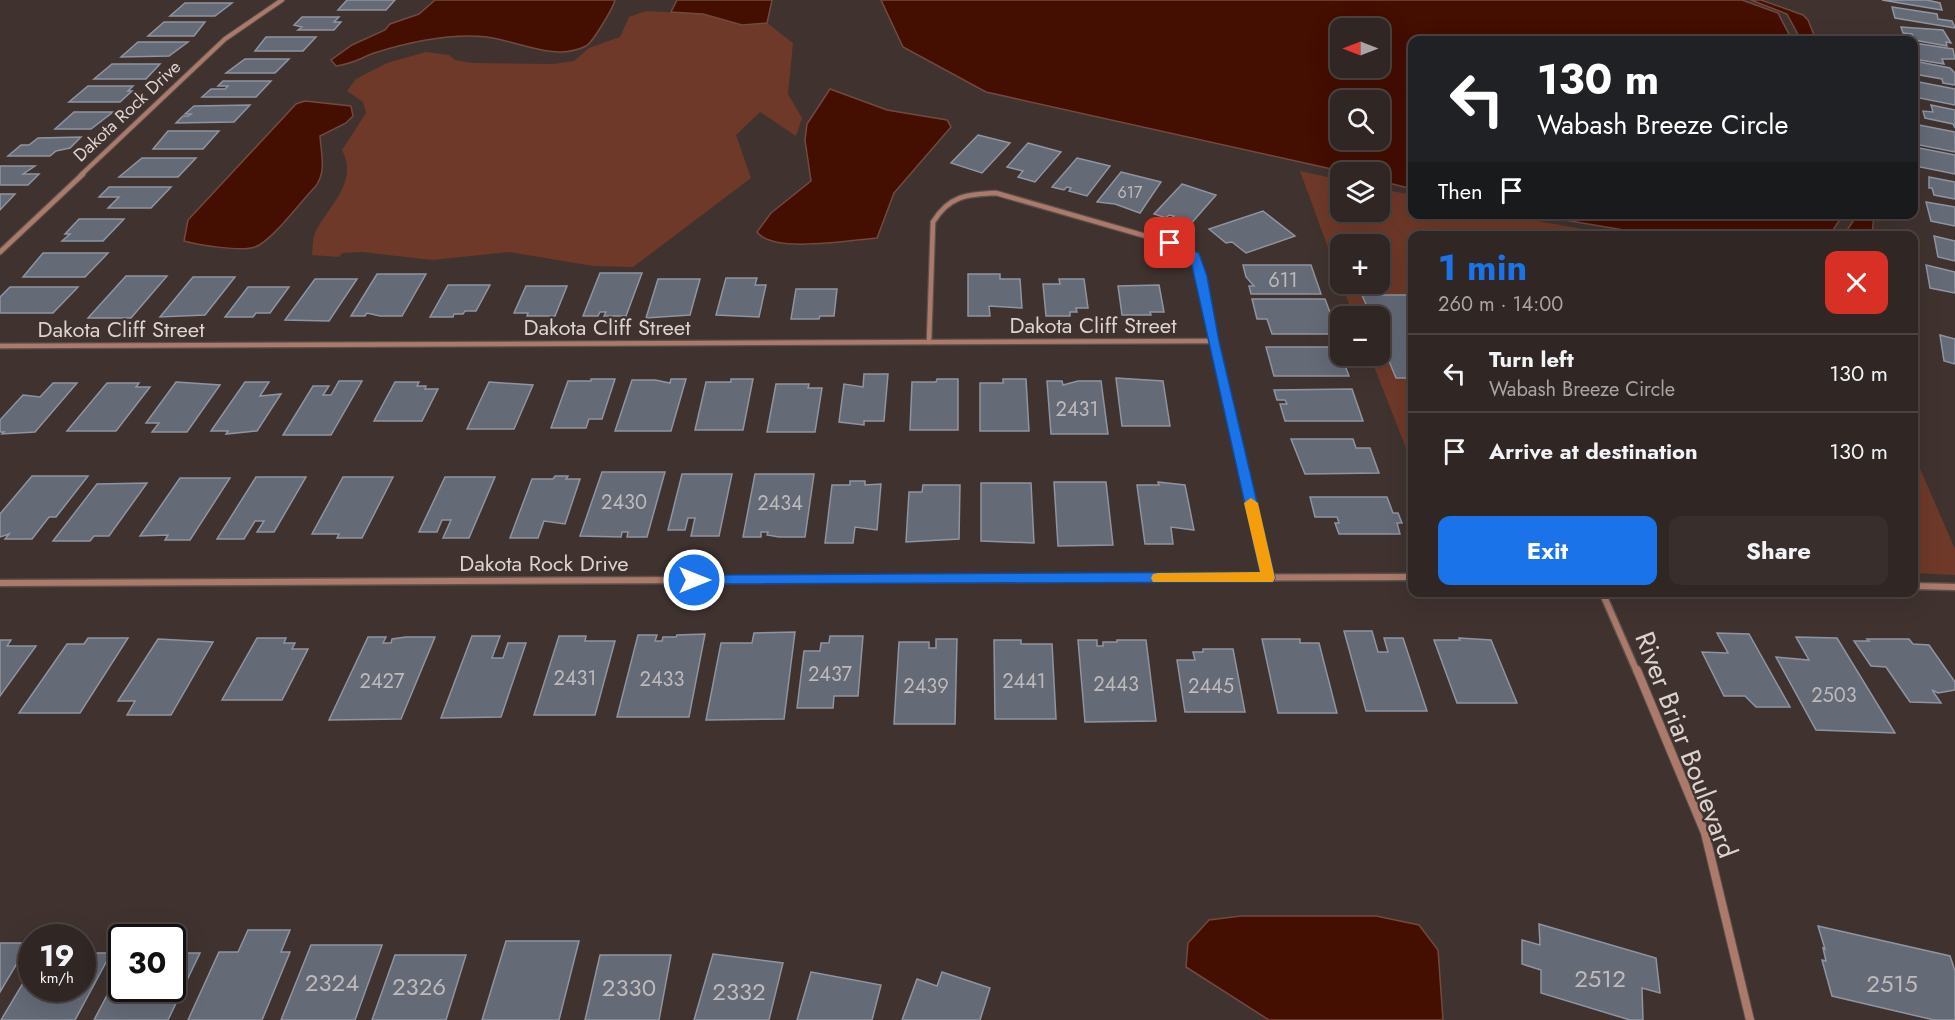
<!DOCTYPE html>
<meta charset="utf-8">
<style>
body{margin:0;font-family:Jost,sans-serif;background:#382e2b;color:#f1f3f6;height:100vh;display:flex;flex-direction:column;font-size:22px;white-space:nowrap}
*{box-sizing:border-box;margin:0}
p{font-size:20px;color:#a8a5a6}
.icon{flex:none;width:33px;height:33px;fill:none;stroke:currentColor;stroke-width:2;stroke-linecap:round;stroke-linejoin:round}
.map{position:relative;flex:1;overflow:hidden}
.drawer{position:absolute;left:1408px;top:231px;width:510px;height:366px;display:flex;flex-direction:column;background:#302623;border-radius:12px;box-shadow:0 6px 24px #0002,0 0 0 2px #4b4341}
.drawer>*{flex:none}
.guide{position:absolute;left:1408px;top:36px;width:510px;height:183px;border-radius:12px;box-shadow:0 6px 24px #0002,0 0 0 2px #4b4341;background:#202124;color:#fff;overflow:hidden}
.needle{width:39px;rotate:270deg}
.fabs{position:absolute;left:1330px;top:18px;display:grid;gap:12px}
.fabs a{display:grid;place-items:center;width:60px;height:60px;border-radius:12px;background:#302623;box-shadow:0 6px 24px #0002,0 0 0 2px #4b4341;font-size:30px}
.speed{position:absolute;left:18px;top:924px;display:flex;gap:12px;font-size:30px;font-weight:700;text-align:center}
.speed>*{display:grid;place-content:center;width:78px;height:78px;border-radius:50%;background:#302623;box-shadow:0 6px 24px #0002,0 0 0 2px #4b4341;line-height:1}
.speed small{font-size:15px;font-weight:400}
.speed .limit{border:3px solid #111;border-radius:9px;background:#fff;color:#111}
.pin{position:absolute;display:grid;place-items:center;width:51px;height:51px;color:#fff;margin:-26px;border-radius:12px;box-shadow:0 3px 9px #0006}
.me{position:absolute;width:66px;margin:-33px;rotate:90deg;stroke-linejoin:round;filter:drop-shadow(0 0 4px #0008)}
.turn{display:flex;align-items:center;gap:21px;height:126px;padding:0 30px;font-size:27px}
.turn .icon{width:78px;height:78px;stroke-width:2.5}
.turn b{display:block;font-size:42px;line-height:51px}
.then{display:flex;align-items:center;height:57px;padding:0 30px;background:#0003;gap:12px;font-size:22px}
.round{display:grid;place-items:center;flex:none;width:63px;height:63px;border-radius:12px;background:#382e2b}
.overview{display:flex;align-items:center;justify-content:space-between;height:102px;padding:0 30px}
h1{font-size:36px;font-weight:700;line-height:45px;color:#1a73e8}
.primary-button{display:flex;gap:12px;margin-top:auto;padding:12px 30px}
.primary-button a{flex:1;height:69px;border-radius:12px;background:#1a73e8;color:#fff;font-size:24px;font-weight:700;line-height:69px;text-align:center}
.primary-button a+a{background:#382e2b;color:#f1f3f6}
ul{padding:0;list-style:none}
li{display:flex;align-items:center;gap:18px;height:78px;padding:0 30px;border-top:2px solid #4b4341}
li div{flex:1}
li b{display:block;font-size:22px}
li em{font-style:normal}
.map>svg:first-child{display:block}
.green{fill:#6e3929}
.water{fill:#440e00;stroke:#72493f;stroke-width:1.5;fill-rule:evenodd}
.building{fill:#646a76;stroke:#8e94a1;stroke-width:1.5}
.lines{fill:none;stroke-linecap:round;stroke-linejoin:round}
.street-far3-casing{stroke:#5c504c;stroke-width:6}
.street-far2-casing{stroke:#5c504c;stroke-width:7}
.street-far1-casing{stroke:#5c504c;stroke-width:9}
.street-casing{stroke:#5c504c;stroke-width:10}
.street-far3{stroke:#ab7a6b;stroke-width:4}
.street-far2{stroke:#ab7a6b;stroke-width:4.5}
.street-far1{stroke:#ab7a6b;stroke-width:6}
.street{stroke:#ab7a6b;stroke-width:8}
.route{fill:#1a73e8;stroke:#114b97;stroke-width:1.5}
.slow{fill:#f59e0b}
.labels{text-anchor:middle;stroke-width:4.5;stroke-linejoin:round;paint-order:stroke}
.far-number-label{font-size:16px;fill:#beb9ba}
.far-street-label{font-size:18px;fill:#dcd3d1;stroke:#40332f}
.number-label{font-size:20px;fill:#beb9ba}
.street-label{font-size:22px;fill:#dcd3d1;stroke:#40332f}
.near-number-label{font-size:24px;fill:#beb9ba}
.near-street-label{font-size:27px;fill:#dcd3d1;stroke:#40332f}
</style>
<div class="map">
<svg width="1955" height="1020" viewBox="0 0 1955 1020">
<rect width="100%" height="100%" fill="#40332f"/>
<g class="green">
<path d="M646 11 703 14 742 25 767 23 793 43 788 94 802 118 796 136 760 112 736 135 751 178 633 267 593 266 509 252 432 260 362 252 342 253 339 257 312 255C313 248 312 238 316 231 329 205 359 182 342 150L366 113 363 102 347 91 356 79 387 63 426 52 449 55 455 60 472 63 553 64 574 61 589 48 620 37 629 17Z"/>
<path d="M1300 171 1341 180V212H1380V189L1413 195V214L1505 215 1616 235 1413 236V466L1370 356H1380V316H1354L1341 284H1380V244H1341V283Z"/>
<path d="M1914 455 1955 549V575L1914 573Z"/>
</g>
<g class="water">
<path d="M435 0H615C613 8 593 42 586 46 555 62 519 41 487 37 451 33 409 42 374 53 358 59 356 63 336 66L331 60 352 45 385 30 390 24 419 14Z"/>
<path d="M677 0H772L767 23 742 25 703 14 671 12Z"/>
<path d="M881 0H1742L1778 13 1792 40H1413V189L1380 181V172H1345L986 92 903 47ZM1380 28V68H1341V28ZM1380 100V140H1341V100Z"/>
<path d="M1751 0H1761L1803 15 1808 20 1816 40H1801L1787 14Z"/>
<path d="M830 89 887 110 947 120 951 127 894 193 877 238C851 240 773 254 757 232L771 213 811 181 805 140 807 124Z"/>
<path d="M305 101 351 106 353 116 346 123 320 136C321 154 327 172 315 187 300 202 272 241 255 247 242 252 198 245 184 241L188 220 296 104Z"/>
<path d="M1534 215H1843L1829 236 1654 235Z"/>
<path d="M1857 215H1874L1872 235H1844Z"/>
<path d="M1241 916H1376L1419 925 1438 950 1443 1020H1269L1186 967 1188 943 1209 920Z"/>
</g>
<g class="building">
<path d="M347 0H395L386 10H338Z"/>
<path d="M1882 0H1927L1940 3 1942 10Z"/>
<path d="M185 3H232L215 16H170Z"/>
<path d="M1892 7 1937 14 1938 19 1952 21 1955 28 1895 18Z"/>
<path d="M302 17H339L334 22H341L334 30H298L302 27 294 25Z"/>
<path d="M164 22H205L194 36H148Z"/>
<path d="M1901 27 1943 30 1951 43 1946 42 1947 46 1914 40 1912 34 1903 33Z"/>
<path d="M266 37H316L303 51H255Z"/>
<path d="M138 42H188L169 56 121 57Z"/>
<path d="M1914 43 1953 49 1955 59H1942L1944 64 1914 59Z"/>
<path d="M245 59H289L275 73H226Z"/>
<path d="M1914 61 1950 68 1955 73V85L1943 83 1942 79 1914 74Z"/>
<path d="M112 64H160L146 79H94Z"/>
<path d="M223 81H271L256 97H202L211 89H225L228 86H218Z"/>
<path d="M1914 81 1955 89V105L1914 97Z"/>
<path d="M88 86H133L128 91H132L120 102H69Z"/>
<path d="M250 105 234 122 176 123 183 116H188L191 114H185L194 106Z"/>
<path d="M1931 105 1955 110V128L1953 124 1925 118 1923 111 1933 112Z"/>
<path d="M74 112H113L91 129H55Z"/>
<path d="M1914 124 1955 132V152L1914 144Z"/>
<path d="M168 131H219L203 149H153Z"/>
<path d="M978 135 1010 143 982 173 951 163Z"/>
<path d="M81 137 70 148 56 151 50 156H8L21 145H29L38 138Z"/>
<path d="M1028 143 1061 152 1035 182 1018 177 1023 171 1007 167Z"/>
<path d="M1914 147 1955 155V174L1915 166Z"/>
<path d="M142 158H196L178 177H119Z"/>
<path d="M1077 158 1110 166 1087 196 1069 191 1071 188 1067 187 1064 190 1052 187Z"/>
<path d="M0 166H35L23 174H39L28 185H0Z"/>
<path d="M1121 172 1161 182 1140 213 1115 204 1097 202Z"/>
<path d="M1929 177 1955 182V199L1934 195 1932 188H1929Z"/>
<path d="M1182 184 1216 195 1189 226 1170 220 1174 216 1169 215 1166 218 1154 214Z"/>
<path d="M109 187H171L151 208H108L119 197H99Z"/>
<path d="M0 194H15L0 210Z"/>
<path d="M1926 202 1955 207V226L1931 221Z"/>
<path d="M1263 211 1295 236 1246 253 1232 242 1226 243 1209 229Z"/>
<path d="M79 219H124L103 241H62L70 234H65Z"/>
<path d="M1934 236 1955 241V261L1938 257Z"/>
<path d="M43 253H108L85 277H23Z"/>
<path d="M1243 265H1311L1321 294H1251L1249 286H1254L1246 277Z"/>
<path d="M1926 265 1955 272V293L1930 288Z"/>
<path d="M600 273H642L626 316H604L606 312H600L598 316H583Z"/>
<path d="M377 274H426L402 316H380L367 313 365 316H351Z"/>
<path d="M968 274H1000V279H1020L1022 308 989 306 990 316H968Z"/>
<path d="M126 276H167L131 318H88Z"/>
<path d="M193 277H235L205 315 160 317Z"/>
<path d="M726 278H757L755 285H766L759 317 716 315Z"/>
<path d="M315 279H357L329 321 285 320Z"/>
<path d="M658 279H700L690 315 646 318Z"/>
<path d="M1059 279H1084L1088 308H1076L1077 312H1070V316H1046L1043 284H1060Z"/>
<path d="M448 285H490L476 311H465L463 314H454L453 317H430Z"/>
<path d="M1159 285 1164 312H1150L1151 315H1122L1118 286Z"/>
<path d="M526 286H567L555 316H527L528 313H514Z"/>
<path d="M10 287H78L53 313H0V297Z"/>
<path d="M248 287H289L270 313H256L253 317H225Z"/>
<path d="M796 289H837L834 316H820L819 319H791Z"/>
<path d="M1362 295H1413V378H1396L1380 339V316H1371Z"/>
<path d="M1252 299H1325L1338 334H1272L1267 319H1257Z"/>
<path d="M1940 335 1955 339V364L1944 361Z"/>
<path d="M1266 347H1338L1349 376H1274Z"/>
<path d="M864 374H888L884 421H864V425L839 422 844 384 863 387Z"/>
<path d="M1116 378 1163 381 1170 426H1122Z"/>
<path d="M591 379H615L602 419H589L586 428H551L568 381H591Z"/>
<path d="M671 379H686L671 431H615L632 380H655L670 383Z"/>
<path d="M731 379H753L743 430H695L706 382H731Z"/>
<path d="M937 379H958V430H910L912 382H936Z"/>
<path d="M1003 379H1026L1029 431H980V383H1003Z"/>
<path d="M339 381H362L331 435H283L313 386H329L323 395H331Z"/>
<path d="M1047 381H1062L1063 385 1078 381H1101L1108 434H1051Z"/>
<path d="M176 382 220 385 187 432H152L159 423H146Z"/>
<path d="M245 382H269L260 396 281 394 257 431 226 434 228 431H211Z"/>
<path d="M395 382H419L417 386H426L425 389H438L422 421H374Z"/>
<path d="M489 382 533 385 514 429H467Z"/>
<path d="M53 383H77L35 432 2 434 4 432H0V420L23 395 40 397Z"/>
<path d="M107 383H139L136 387H150L116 431H67Z"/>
<path d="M776 384H809L808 388H822L815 432H767Z"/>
<path d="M1352 389 1363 421H1285L1280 404H1287L1285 400H1277L1274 390Z"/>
<path d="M1291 439H1353L1356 448H1370L1379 473 1305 474Z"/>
<path d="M602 472H665L647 537H627L628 532H622L621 537 580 536Z"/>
<path d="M682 474H732L719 536H691L695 518H688L685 530H668Z"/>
<path d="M755 474H814L805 537H779L767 535 768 532H761V537H743Z"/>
<path d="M32 476H88L56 517H49L32 539H5L9 534 0 537V514Z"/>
<path d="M555 476H568L566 479H580L565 524 544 521 538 538H510L532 479H553Z"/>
<path d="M256 477H306L274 532H257L264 521H255L244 539H217Z"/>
<path d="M343 477H393L362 538H337L339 534H312Z"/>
<path d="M445 477H495L469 538H443L451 520H442L437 532H419Z"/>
<path d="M180 478H230L190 540H165L168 535 140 536Z"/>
<path d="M850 481H865V485L881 484 877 530 855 527 853 543H825L832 485H850Z"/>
<path d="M1054 482H1106L1113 545 1058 546Z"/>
<path d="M1158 482 1185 485 1194 530 1171 527 1173 544H1145L1137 485H1159Z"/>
<path d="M147 483 109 536H94L90 541H53L97 484Z"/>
<path d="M981 483H1031L1034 543 981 541Z"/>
<path d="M923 485H960L959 539 906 542 909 492H922Z"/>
<path d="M1310 497H1387L1393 513H1398L1402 523H1397L1400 534H1339L1335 523H1339L1337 517H1315Z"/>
<path d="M1344 631H1372L1378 652H1388L1384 638H1403L1427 711H1366Z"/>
<path d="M795 632 784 719 706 720 721 643H752L754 633Z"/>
<path d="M1717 633 1749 634 1790 707H1756L1745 696H1724L1702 652 1728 653Z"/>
<path d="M705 634 689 717H617L638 635H657L655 641H662L663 637H676L677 635Z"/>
<path d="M472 636H500L492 658H503L508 643H526L501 717 441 718Z"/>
<path d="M559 636H586L585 641H615L595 715H534Z"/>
<path d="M830 636H863L858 696H834L833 708H797L804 651H820L821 643H829Z"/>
<path d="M368 637H386L383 643H391L392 639 406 637H435L401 719 329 720Z"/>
<path d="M1796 637 1837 638 1895 733 1816 730 1776 657 1809 660Z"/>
<path d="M88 638H128L80 713H19L67 644H84Z"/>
<path d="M257 638H286L284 643H295L292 649H308L282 700H222Z"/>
<path d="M1459 638 1491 640 1517 703H1457L1434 640H1460Z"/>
<path d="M158 639 213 642 171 715H127L135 701H118Z"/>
<path d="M936 639H957L955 724H894L899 642H929V648H936Z"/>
<path d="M1262 639H1300V643H1319L1337 713H1278Z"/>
<path d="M1867 639H1909L1913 644 1929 645 1955 682V690L1938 693 1932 690 1941 703 1910 702 1886 667 1871 666 1854 641H1869Z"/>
<path d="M0 640H11L7 646H36L0 696Z"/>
<path d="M994 640H1021V644H1052L1056 719H995Z"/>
<path d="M1078 640H1097V646H1103V642H1117V640H1146L1156 721 1085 722Z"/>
<path d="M1203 649H1233L1245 712H1185L1177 660H1195L1193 652H1203Z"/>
<path d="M1539 924 1656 958 1660 993 1642 988 1643 1020H1630L1541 993V970L1522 964V940L1540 945Z"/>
<path d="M1818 926 1950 956 1955 971V1020H1934L1832 996 1822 960 1826 961 1823 948 1825 949Z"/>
<path d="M248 930H290L281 952H290L262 1020H188L219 952H238Z"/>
<path d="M506 941H579L559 1020H482Z"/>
<path d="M0 943H29L0 992Z"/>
<path d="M311 945H382L355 1020H281Z"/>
<path d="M82 953H111L75 1020H1L32 968V988H82Z"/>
<path d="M172 953H200L168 1020H94L122 967V988H172Z"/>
<path d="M713 954 783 963 769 1020H694Z"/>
<path d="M395 955H466L446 1020H372Z"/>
<path d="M600 955H671L659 1020H585Z"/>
<path d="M811 972 881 985 872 1020H797Z"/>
<path d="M942 972 990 988 980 1020H902L917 979 937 986Z"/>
</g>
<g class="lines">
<g class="street-far3-casing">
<path id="street-far3" d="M81 175 225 39 282 0"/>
</g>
<g class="street-far2-casing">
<g id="street-far2">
<path d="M0 252 83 174"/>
<path d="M929 342 933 222C949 196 967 194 996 193L1170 243 1195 255 1227 395"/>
<path d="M0 346 1213 341"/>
</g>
</g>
<g class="street-far1-casing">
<g id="street-far1">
<path d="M1226 393 1268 578"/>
<path d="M0 583 1413 577"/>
<path d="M1914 586 1955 587"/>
<path d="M1602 592 1637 672"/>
</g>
</g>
<g class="street-casing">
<path id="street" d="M1637 670 1705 833 1750 1020"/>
</g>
<use href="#street-far3" class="street-far3"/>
<use href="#street-far2" class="street-far2"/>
<use href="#street-far1" class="street-far1"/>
<use href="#street" class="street"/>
</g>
<path class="route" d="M1170 240 1199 253 1207 276 1219 341 1275 578 1273 582 689 584 687 580 694 575 1260 572 1190 257 1167 245 1165 243Z"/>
<path class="slow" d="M1251 498 1258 503 1275 578 1273 582H1153L1151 578 1153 574 1158 573 1260 572 1244 503Z"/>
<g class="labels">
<g class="far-number-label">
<text x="1130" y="198">617</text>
</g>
<g class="far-street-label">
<text transform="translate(127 111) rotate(-43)" y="6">Dakota Rock Drive</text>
</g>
<g class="number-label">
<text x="1283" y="287">611</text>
<text x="1077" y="416">2431</text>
<text x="624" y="509">2430</text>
<text x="780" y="510">2434</text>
<text x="830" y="681">2437</text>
<text x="575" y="685">2431</text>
<text x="662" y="686">2433</text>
<text x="382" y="688">2427</text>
<text x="1024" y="688">2441</text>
<text x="1116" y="691">2443</text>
<text x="926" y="693">2439</text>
<text x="1211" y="693">2445</text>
<text x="1834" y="702">2503</text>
</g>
<g class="street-label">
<text x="1093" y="333">Dakota Cliff Street</text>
<text x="607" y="335">Dakota Cliff Street</text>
<text x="121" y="337">Dakota Cliff Street</text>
<text x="544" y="571">Dakota Rock Drive</text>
</g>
<g class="near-number-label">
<text x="1600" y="987">2512</text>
<text x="332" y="991">2324</text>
<text x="1892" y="992">2515</text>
<text x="419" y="995">2326</text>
<text x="629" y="996">2330</text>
<text x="739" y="1000">2332</text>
</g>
<g class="near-street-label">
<text transform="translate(1686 745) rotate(69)" y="9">River Briar Boulevard</text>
</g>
</g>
</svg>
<div class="fabs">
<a><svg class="needle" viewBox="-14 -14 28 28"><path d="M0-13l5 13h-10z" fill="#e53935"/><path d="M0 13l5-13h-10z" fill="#a8a5a6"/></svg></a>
<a><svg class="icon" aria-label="search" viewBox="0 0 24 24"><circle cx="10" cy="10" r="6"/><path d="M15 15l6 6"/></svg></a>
<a><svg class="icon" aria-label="layers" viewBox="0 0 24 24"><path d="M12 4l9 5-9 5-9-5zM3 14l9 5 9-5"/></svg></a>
<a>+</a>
<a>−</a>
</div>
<div class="speed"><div>19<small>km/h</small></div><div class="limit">30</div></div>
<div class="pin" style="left:1170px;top:243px;background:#d93025"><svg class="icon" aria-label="arrive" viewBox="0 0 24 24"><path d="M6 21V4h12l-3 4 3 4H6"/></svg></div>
<svg class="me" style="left:694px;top:580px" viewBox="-20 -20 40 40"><circle r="17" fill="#1a73e8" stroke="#fff" stroke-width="3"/><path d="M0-11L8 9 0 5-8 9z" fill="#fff"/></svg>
<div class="guide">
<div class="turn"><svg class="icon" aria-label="left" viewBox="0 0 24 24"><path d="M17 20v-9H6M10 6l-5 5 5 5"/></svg><div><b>130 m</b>Wabash Breeze Circle</div></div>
<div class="then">Then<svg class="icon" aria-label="arrive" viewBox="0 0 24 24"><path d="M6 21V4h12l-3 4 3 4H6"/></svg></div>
</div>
<section class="drawer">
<div class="overview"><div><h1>1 min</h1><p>260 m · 14:00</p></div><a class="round" style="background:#d93025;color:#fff"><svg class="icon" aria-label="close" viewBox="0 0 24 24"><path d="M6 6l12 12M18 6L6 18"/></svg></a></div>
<ul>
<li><svg class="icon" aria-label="left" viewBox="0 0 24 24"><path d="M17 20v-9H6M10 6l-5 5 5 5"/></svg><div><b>Turn left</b><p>Wabash Breeze Circle</p></div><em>130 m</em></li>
<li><svg class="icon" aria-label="arrive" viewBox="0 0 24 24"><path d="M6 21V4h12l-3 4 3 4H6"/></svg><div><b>Arrive at destination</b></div><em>130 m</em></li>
</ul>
<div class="primary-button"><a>Exit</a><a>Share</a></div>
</section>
</div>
